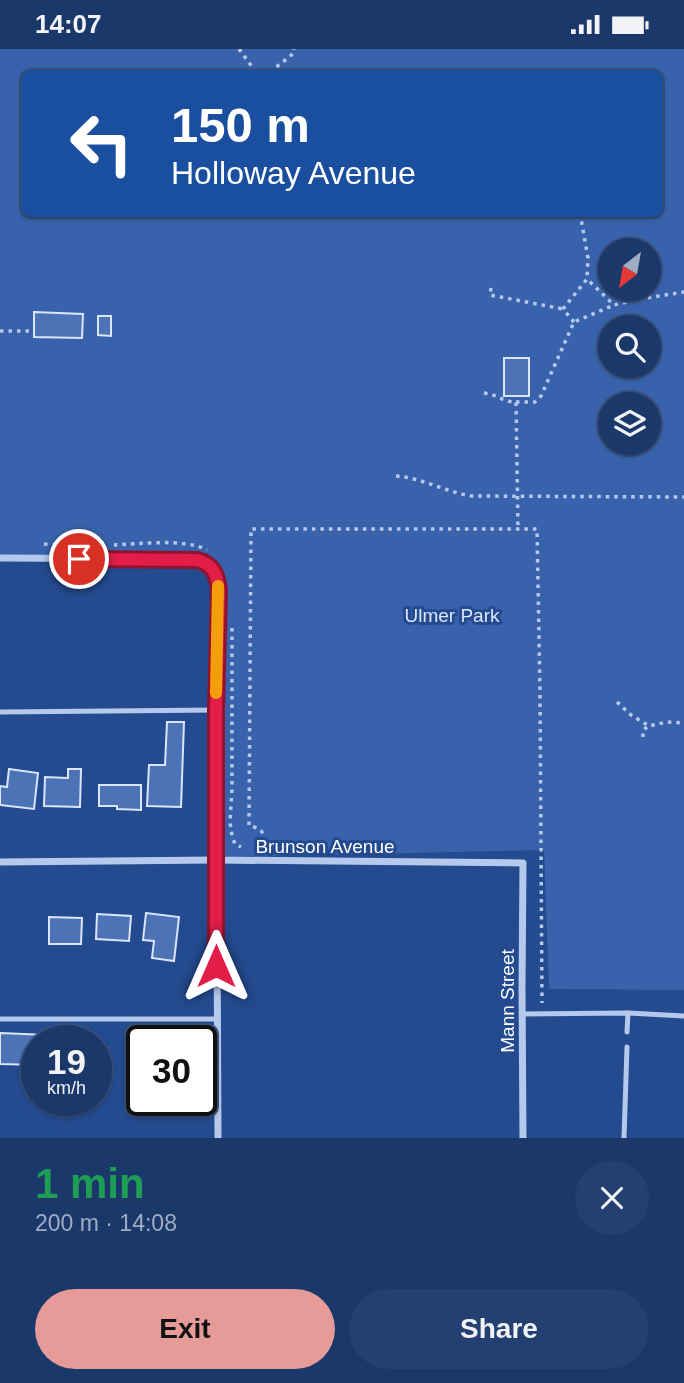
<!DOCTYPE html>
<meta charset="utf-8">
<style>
body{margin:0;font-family:Arial,sans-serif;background:#243f71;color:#f1f3f6;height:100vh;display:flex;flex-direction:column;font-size:26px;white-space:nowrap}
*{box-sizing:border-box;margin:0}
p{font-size:23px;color:#a0acc1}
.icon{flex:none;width:38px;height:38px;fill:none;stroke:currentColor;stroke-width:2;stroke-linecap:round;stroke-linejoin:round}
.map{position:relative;height:1089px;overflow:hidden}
.side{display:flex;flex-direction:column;background:#1b386b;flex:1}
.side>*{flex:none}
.guide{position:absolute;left:21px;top:21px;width:642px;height:147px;border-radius:10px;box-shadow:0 2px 5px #0004,0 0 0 2px #39527e;background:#1a4fa0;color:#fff;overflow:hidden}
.needle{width:46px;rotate:211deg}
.tools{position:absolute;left:598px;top:189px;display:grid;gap:14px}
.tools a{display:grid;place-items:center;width:63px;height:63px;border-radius:50%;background:#1b386b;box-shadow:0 2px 5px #0004,0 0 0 2px #39527e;font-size:35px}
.speed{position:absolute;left:21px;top:976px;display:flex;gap:14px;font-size:35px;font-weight:700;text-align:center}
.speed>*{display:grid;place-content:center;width:91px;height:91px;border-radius:50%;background:#1b386b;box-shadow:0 2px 5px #0004,0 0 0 2px #39527e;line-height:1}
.speed small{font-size:18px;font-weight:400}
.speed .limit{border:4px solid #111;border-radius:10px;background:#fff;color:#111}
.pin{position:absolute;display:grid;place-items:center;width:60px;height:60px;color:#fff;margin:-30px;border:4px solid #fff;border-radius:50%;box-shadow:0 2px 7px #0007}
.me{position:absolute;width:77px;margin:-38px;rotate:0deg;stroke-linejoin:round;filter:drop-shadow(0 0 5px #0008)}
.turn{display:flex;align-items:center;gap:24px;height:147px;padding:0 35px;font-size:32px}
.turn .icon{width:91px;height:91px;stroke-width:2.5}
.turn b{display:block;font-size:49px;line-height:60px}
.round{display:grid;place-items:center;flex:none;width:74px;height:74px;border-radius:37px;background:#243f71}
.overview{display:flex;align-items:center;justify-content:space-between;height:119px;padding:0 35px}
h1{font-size:42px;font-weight:700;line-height:52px;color:#1e9e55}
.action{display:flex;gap:14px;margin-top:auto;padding:14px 35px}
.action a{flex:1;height:80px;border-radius:42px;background:#e69b98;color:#111;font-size:28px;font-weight:700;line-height:80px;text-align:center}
.action a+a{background:#243f71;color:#f1f3f6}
.status{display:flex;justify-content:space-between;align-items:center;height:49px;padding:0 35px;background:#1b386b;direction:ltr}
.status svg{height:19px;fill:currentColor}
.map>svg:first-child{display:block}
.green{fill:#3863ac;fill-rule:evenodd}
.building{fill:#4d73b6;stroke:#dae5f9;stroke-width:2}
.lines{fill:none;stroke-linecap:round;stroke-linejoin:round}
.path{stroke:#b5c9ec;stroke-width:3.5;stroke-dasharray:3.5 5;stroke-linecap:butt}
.lane{stroke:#b5c9ec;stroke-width:5}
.street{stroke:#b5c9ec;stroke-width:7}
.route-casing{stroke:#92132f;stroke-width:18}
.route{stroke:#e11d48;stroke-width:12}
.slow{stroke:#f59e0b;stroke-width:12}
.labels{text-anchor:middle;stroke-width:6;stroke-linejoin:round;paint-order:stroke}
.park-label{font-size:19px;fill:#dae5f9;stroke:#244a8f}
.street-label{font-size:19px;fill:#fff;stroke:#244a8f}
</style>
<div class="status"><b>14:07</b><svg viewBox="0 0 49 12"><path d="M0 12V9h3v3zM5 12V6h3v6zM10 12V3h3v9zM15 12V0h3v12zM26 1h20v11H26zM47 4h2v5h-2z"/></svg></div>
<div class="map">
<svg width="684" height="1089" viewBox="0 0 684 1089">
<rect width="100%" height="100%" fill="#244a8f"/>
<path class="green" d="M0 0H684V941L549 940 544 801 230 808 220 805 219 733 221 528 215 517 203 509 0 506ZM24 24H660V164H24ZM611 201H649V240H611ZM611 278H649V317H611ZM611 355H649V394H611Z"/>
<g class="building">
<path d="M34 263 83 265 82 289 34 288Z"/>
<path d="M98 267H111V287L98 286Z"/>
<rect x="504" y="309" width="25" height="38"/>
<path d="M167 673H184L181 758 147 757 149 716H165Z"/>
<path d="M9 720 38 724 34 760 0 756V737L7 738Z"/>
<path d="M68 720H81L80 758 44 757 45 728 68 729Z"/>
<path d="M99 736H141V761L117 760V757H99Z"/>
<path d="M146 864 179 868 174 912 152 909 154 892 143 891Z"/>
<path d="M97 865 131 867 129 892 96 890Z"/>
<path d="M49 868 82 869 81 895H49Z"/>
<path d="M0 984 71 987V992H37V1016L0 1015Z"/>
</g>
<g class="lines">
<g class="path">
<path d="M239 0 256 23H270L294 4V0"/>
<path d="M580 164 588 209 587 230"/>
<path d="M491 239 490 246 563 260"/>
<path d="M574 273 563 260 587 230 614 256 640 250 684 243"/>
<path d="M0 282H31"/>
<path d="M484 344C499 346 502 353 516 353L518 480"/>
<path d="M516 353H535L541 347 574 273 614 256"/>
<path d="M396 427C423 429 445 443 472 447L684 448"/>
<path d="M44 495 61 496"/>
<path d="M114 496C140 495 185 489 207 501"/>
<path d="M232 579V739L230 773 232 787 235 795 241 798"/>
<path d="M617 653 631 666 649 677 667 673 684 674"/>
<path d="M643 688V681L649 677"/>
<path d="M255 798C269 789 264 779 249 777L251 480H537L540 642 542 954"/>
</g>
<g class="lane">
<path d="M0 663 216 661"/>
<path d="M628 964 684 967"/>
<path d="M522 965 628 964 627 983"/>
<path d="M0 970H217"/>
<path d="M624 1089 627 998"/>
</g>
<g class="street">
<path d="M0 509 185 510C207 512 217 517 219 541L216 661 218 1089"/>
<path d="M0 813 216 811 523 814 522 938 523 1089"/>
</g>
</g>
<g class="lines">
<g class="route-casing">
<path id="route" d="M79 510 197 511C213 515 217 525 219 541L216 661V917"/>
</g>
<use href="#route" class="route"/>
<path class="slow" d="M216 644 218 537"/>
</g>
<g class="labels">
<g class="park-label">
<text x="452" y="573">Ulmer Park</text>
</g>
<g class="street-label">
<text x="325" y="804">Brunson Avenue</text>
<text transform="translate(507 952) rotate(-90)" y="7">Mann Street</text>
</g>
</g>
</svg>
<div class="tools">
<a><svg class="needle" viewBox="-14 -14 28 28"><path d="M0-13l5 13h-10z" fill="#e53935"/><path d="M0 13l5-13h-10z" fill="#a0acc1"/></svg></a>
<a><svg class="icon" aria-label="search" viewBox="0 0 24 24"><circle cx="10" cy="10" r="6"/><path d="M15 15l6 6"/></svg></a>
<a><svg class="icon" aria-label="layers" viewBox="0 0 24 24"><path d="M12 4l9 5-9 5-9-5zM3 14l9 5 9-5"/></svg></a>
</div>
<div class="speed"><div>19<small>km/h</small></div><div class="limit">30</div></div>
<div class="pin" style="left:79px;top:510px;background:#d93025"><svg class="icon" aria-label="arrive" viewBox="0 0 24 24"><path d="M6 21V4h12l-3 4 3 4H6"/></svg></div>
<svg class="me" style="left:216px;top:917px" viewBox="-20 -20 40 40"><path d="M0-17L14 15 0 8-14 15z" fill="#e11d48" stroke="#fff" stroke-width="4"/></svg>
<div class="guide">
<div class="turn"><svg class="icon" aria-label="left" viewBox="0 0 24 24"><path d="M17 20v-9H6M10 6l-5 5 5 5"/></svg><div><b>150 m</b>Holloway Avenue</div></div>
</div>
</div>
<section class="side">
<div class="overview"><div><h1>1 min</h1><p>200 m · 14:08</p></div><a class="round"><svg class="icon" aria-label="close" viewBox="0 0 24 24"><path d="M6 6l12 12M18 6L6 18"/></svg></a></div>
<div class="action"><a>Exit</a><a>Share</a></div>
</section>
